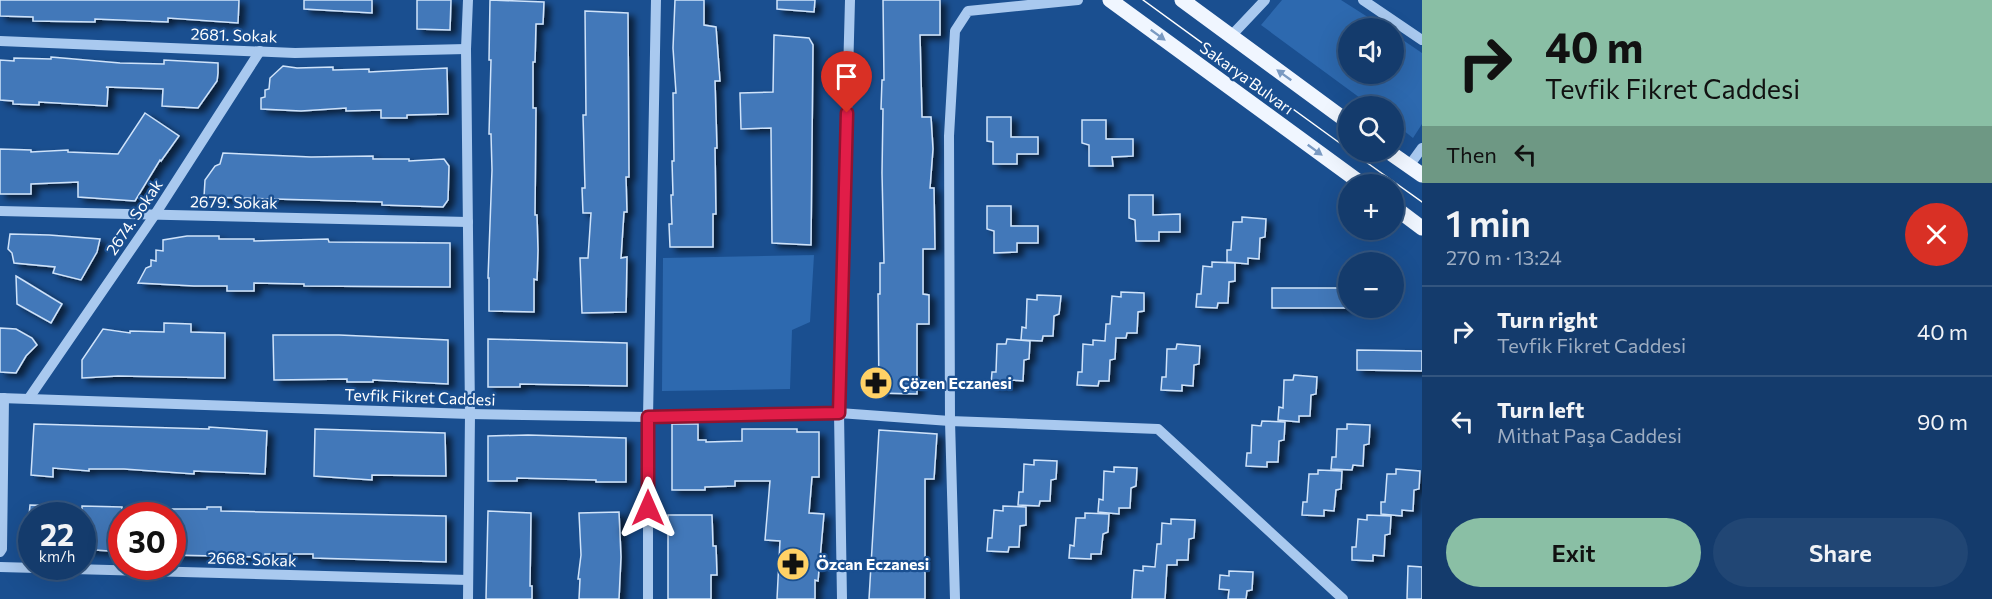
<!DOCTYPE html>
<meta charset="utf-8">
<style>
body{margin:0;font-family:Commissioner,sans-serif;background:#214674;color:#f1f3f6;height:100vh;display:flex;flex-direction:column;font-size:22px;white-space:nowrap}
*{box-sizing:border-box;margin:0}
p{font-size:20px;color:#9dadc2}
.icon{flex:none;width:33px;height:33px;fill:none;stroke:currentColor;stroke-width:2;stroke-linecap:round;stroke-linejoin:round}
.map{position:relative;flex:1;overflow:hidden}
.sheet{display:flex;flex-direction:column;background:#143b6c;width:570px}
.sheet>*{flex:none}
.guide{background:#8abfa5;color:#111;overflow:hidden}
.tools{position:absolute;left:1338px;top:18px;display:grid;gap:12px}
.tools a{display:grid;place-items:center;width:66px;height:66px;border-radius:50%;background:#143b6c;box-shadow:0 6px 24px #0002,0 0 0 2px #33557f;font-size:30px}
.speed{position:absolute;left:18px;top:502px;display:flex;gap:12px;font-size:30px;font-weight:700;text-align:center}
.speed>*{display:grid;place-content:center;width:78px;height:78px;border-radius:50%;background:#143b6c;box-shadow:0 6px 24px #0002,0 0 0 2px #33557f;line-height:1}
.speed small{font-size:15px;font-weight:400}
.speed .limit{border:9px solid #d22;background:#fff;color:#111}
.pin{position:absolute;display:grid;place-items:center;width:51px;height:51px;color:#fff;margin:-62px -26px;border-radius:50% 50% 50% 0;rotate:-45deg;box-shadow:0 0 6px #0007}
.pin .icon{rotate:45deg}
.me{position:absolute;width:66px;margin:-33px;rotate:0deg;stroke-linejoin:round;filter:drop-shadow(0 0 4px #0008)}
.turn{display:flex;align-items:center;gap:21px;height:126px;padding:0 24px;font-size:27px}
.turn .icon{width:78px;height:78px;stroke-width:2.5}
.turn b{display:block;font-size:42px;line-height:51px}
.then{display:flex;align-items:center;height:57px;padding:0 24px;background:#0003;gap:12px;font-size:22px}
.round{display:grid;place-items:center;flex:none;width:63px;height:63px;border-radius:32px;background:#214674}
.summary{display:flex;align-items:center;justify-content:space-between;height:102px;padding:0 24px}
h1{font-size:36px;font-weight:600;line-height:45px}
.primary-button{display:flex;gap:12px;margin-top:auto;padding:12px 24px}
.primary-button a{flex:1;height:69px;border-radius:36px;background:#8abfa5;color:#111;font-size:24px;font-weight:600;line-height:69px;text-align:center}
.primary-button a+a{background:#214674;color:#f1f3f6}
ul{padding:0;list-style:none}
li{display:flex;align-items:center;gap:18px;height:90px;padding:0 24px;border-top:2px solid #33557f}
li div{flex:1}
li b{display:block;font-size:22px}
li em{font-style:normal}
main{display:flex;flex:1;min-height:0}
.map>svg:first-child{display:block}
.green{fill:#2d69af}
.building{fill:#4378b9;stroke:#cfe3fa;stroke-width:1.5;filter:url(#shadow)}
.lines{fill:none;stroke-linecap:round;stroke-linejoin:round}
.minor{stroke:#a9c9ef;stroke-width:10}
.major{stroke:#f0f6ff;stroke-width:15}
.tram{stroke:#fff;stroke-width:1.5}
.oneway{fill:#7a9ac2}
.route-casing{stroke:#92132f;stroke-width:15}
.route{stroke:#e11d48;stroke-width:10}
.labels{text-anchor:middle;stroke-width:4.5;stroke-linejoin:round;paint-order:stroke}
.street-label{font-size:16px;fill:#fff;stroke:#1a4f90}
.poi-label{font-size:16px;font-weight:bold;fill:#fff;stroke:#1a4f90;text-anchor:start}
</style>
<main>
<div class="map">
<svg width="1422" height="599" viewBox="0 0 1422 599">
<defs>
<filter id="shadow"><feDropShadow dx="6" dy="4" stdDeviation="3" flood-color="#0009"/></filter>
</defs>
<rect width="100%" height="100%" fill="#1a4f90"/>
<g class="green">
<path d="M1282 0H1341L1385 28H1348V74H1394V34L1422 53V124L1413 138 1394 123V106H1371L1261 25Z"/>
<path d="M814 255 810 322 792 330 790 389 662 391 663 258Z"/>
</g>
<g class="building">
<path d="M0 0H239L238 23 168 18V22L95 19V22L33 21V17L0 16Z"/>
<path d="M304 0H372V13L304 9Z"/>
<path d="M417 0H451L450 30 417 29Z"/>
<path d="M490 0 544 2 543 24H536L535 62H533V108H536L535 215H537L538 250 537 280 534 279V312L489 311V278H488L492 170 491 134H489L491 60H489Z"/>
<path d="M675 0H704V25L716 27 720 81H715L717 148H715L716 214H713V247H670L669 224H672L671 195H673L672 161H674L673 93H676L673 48Z"/>
<path d="M777 0H815L814 12 777 9Z"/>
<path d="M883 0H940V35H920L922 117H931L933 149 930 188H934L935 249H923V294L929 295V324H917V394L879 393 878 294H880V263H884L882 173 883 109H881L882 80H884Z"/>
<path d="M585 11 628 13 629 177H626L627 212H624L621 258 627 257 626 312 582 313 580 258H588L591 213H583L582 188H585L583 115H586Z"/>
<path d="M774 35 809 38 813 45 811 245 772 243 771 128 741 129 740 93 773 92Z"/>
<path d="M51 57 120 63 164 64V60L218 63V73L217 81 198 108 162 106 163 89 106 87 108 88 107 106 39 102V105L13 104V101L0 100V60L14 61V58L51 59Z"/>
<path d="M283 66 297 68 333 67V70L369 69V72L447 68 448 114 407 115V118H381V110L346 111V108L301 111 261 109V98L265 97V90L269 89 270 78Z"/>
<path d="M145 113 179 136 161 161 160 160 135 201 78 197V182L31 184V194H0V149L31 150V152L68 150V152L118 154Z"/>
<path d="M987 117H1011V137H1038V154H1017V164H993V142L987 141Z"/>
<path d="M1082 120H1106V139H1133V156L1112 157 1113 166H1089V145L1082 143Z"/>
<path d="M223 153 311 157 373 156V159H409V161L444 159 449 166 448 200 443 207 382 205V202L204 197 205 180 215 166 220 164Z"/>
<path d="M1129 195H1153V215L1180 214V232H1159V241H1136L1135 220 1129 218Z"/>
<path d="M987 206H1011V226H1038V243H1017V252L994 253V231L987 229Z"/>
<path d="M1242 217 1266 219 1265 237 1260 238 1259 259 1248 258V264L1227 262V250H1231L1233 222H1242Z"/>
<path d="M10 234 49 235 100 239 97 252 81 280 53 273 55 267 14 263 12 253 8 249Z"/>
<path d="M187 236H219V239H254V241L328 239 329 242 450 243V287L304 286V284L254 283V291H227V286H194L138 283 146 268 151 266V260L156 261V250L163 251V240Z"/>
<path d="M1212 262 1235 263V281L1229 282 1228 303H1218L1217 308 1196 307 1197 294H1201L1203 266 1212 267Z"/>
<path d="M16 276 62 304 51 323 17 304Z"/>
<rect x="1272" y="288" width="76" height="20"/>
<path d="M1121 292 1144 293V311L1138 312 1137 333H1127L1126 338H1116L1115 359 1110 360 1109 381H1099L1098 386 1077 385 1078 372H1082L1083 344 1093 345V340L1105 341 1106 324H1110L1112 296 1121 297Z"/>
<path d="M1037 295 1061 296 1059 314 1054 316 1053 336H1043L1042 341 1021 340 1022 327 1026 328 1027 299 1037 300Z"/>
<path d="M164 323 191 324V332L225 333V378L118 376 82 378V360L103 329 130 333V331L164 332Z"/>
<path d="M0 328 16 329 32 338 37 345 26 356 16 373 0 372Z"/>
<path d="M273 335H339L448 340V384L373 380V382H347V379L274 380Z"/>
<path d="M488 339 627 343V386L520 384V387H488Z"/>
<path d="M1007 339 1030 341 1029 359 1024 360 1023 381 1012 380V386L991 385 992 372H996L997 344H1006Z"/>
<path d="M1177 344 1200 346 1199 364 1194 365 1193 386 1182 385V391L1161 390 1162 377H1166L1167 349H1176Z"/>
<path d="M1357 350 1422 351V371L1357 370Z"/>
<path d="M1294 375 1317 377 1316 394 1311 395 1310 416H1299V422L1278 420 1279 407 1283 408 1284 380H1293Z"/>
<path d="M1262 421 1285 422 1284 440 1279 441 1278 462H1267V467L1246 466 1247 453H1251L1252 425 1261 426Z"/>
<path d="M34 424 209 429V427L267 431 265 474 194 471V474L124 469H89V471L53 468V477L31 475Z"/>
<path d="M672 424H698V440H706V442L742 441V429H797V432H819V477H812L809 513 824 514 818 581 815 580V599H777L780 541 765 540 770 481H735V486L705 487V490H672Z"/>
<path d="M1347 424 1370 425 1369 444 1364 445 1363 466 1353 465 1352 470 1331 469 1332 457H1336L1337 429H1347Z"/>
<path d="M315 429 445 433 446 476 372 475V480L314 476Z"/>
<path d="M879 430 937 434 934 479H925V599H869Z"/>
<path d="M528 435 626 438V482H596V480L517 478V481H488V436Z"/>
<path d="M1034 460 1057 461 1056 479 1051 480 1050 501H1040L1039 506 1018 505 1019 492H1023L1024 464 1034 465Z"/>
<path d="M1114 467 1137 468 1136 486 1131 488 1130 508H1119V514L1098 512 1099 499 1103 500 1104 471 1114 472Z"/>
<path d="M1396 469 1420 471 1419 489 1414 490 1413 511 1402 510V516L1381 514V502H1385L1387 474H1396Z"/>
<path d="M1318 470 1342 471 1341 489 1336 490 1334 511 1324 510V516L1302 515 1303 502H1307L1309 474H1318Z"/>
<path d="M30 505 65 506V516H29Z"/>
<path d="M82 506 122 507V552L82 549Z"/>
<path d="M1003 506 1026 507V525L1020 526 1019 547H1009L1008 552 987 551 988 538H992L994 510 1003 511Z"/>
<path d="M207 507H221V511L446 516V562L313 558V554H265V557L172 555V509H207Z"/>
<path d="M488 511 531 513 530 586H532V599H486Z"/>
<path d="M619 512 621 557 619 599H579L580 579H578L581 555 579 513Z"/>
<path d="M1085 513 1109 514 1108 532 1103 534 1101 554H1091V559L1069 558 1070 545 1074 546 1076 518H1085Z"/>
<path d="M668 515H712L713 546H716L717 575H711V599H668Z"/>
<path d="M1367 515 1391 516 1390 534 1385 535 1384 556 1373 555V561L1352 560V547H1356L1358 519 1367 520Z"/>
<path d="M1171 519 1195 520 1194 538 1189 539 1188 560H1177V565H1167L1165 599H1132L1134 570 1143 571V566L1155 567 1157 544H1161L1162 523 1171 524Z"/>
<path d="M1408 566 1422 567V599H1407Z"/>
<path d="M1229 571 1253 572 1252 590 1247 591 1246 599H1228L1229 590 1219 589 1220 575 1229 576Z"/>
</g>
<g class="lines">
<g class="minor">
<path d="M1363 0 1422 40"/>
<path d="M1231 36 1265 0"/>
<path d="M0 41 295 53 466 49"/>
<path d="M1409 166 1422 148"/>
<path d="M0 211 468 222"/>
<path d="M0 398 470 414 648 417 839 413 950 421 1158 429 1343 599"/>
<path d="M29 398 154 216 260 51"/>
<path d="M0 552 2 549 4 398"/>
<path d="M0 567 468 580"/>
<path d="M468 599 470 414 466 49 468 0"/>
<path d="M648 599V417L656 0"/>
<path d="M842 599 839 413 850 0"/>
<path d="M955 599 950 421 949 136 955 31 968 11 1078 0"/>
</g>
<g class="major">
<path d="M1110 0 1362 184"/>
<path d="M1182 0 1348 122"/>
<path d="M1389 152 1422 175"/>
<path d="M1394 207 1422 228"/>
</g>
<g class="tram">
<path d="M1143 0 1348 149"/>
<path d="M1352 152 1422 202"/>
</g>
</g>
<defs><path id="oneway-solid" d="M-6-.8H1V-3.2L6.5 0L1 3.2V.8H-6Z" transform="scale(1.5)"/></defs>
<g class="oneway">
<use href="#oneway-solid" transform="translate(1158 35) rotate(36)"/>
<use href="#oneway-solid" transform="translate(1284 75) rotate(-144)"/>
<use href="#oneway-solid" transform="translate(1315 150) rotate(36)"/>
</g>
<g class="lines">
<g class="route-casing">
<path id="route" d="M648 508V417L839 413 847 113"/>
</g>
<use href="#route" class="route"/>
</g>
<defs>
<g id="pharmacy-disc" transform="scale(1.725)"><circle r="9.5" fill="#ffd166" stroke="#1a4f90"/><path d="M-2-6h4v4h4v4h-4v4h-4v-4h-4v-4h4Z" fill="#111"/></g>
</defs>
<g fill-rule="evenodd">
<use href="#pharmacy-disc" x="876" y="383"/>
<use href="#pharmacy-disc" x="793" y="564"/>
</g>
<g class="labels">
<g class="street-label">
<text transform="translate(234 35) rotate(2)" y="6">2681. Sokak</text>
<text transform="translate(1247 78) rotate(36)" y="6">Sakarya Bulvarı</text>
<text transform="translate(234 202) rotate(1)" y="6">2679. Sokak</text>
<text transform="translate(134 217) rotate(-56)" y="6">2674. Sokak</text>
<text transform="translate(420 397) rotate(2)" y="6">Tevfik Fikret Caddesi</text>
<text transform="translate(252 559) rotate(2)" y="6">2668. Sokak</text>
</g>
<g class="poi-label">
<text x="899" y="389">Çözen Eczanesi</text>
<text x="816" y="570">Özcan Eczanesi</text>
</g>
</g>
</svg>
<div class="tools">
<a><svg class="icon" aria-label="sound" viewBox="0 0 24 24"><path d="M4 9h4l5-4v14l-5-4H4zM17 9q2 3 0 6"/></svg></a>
<a><svg class="icon" aria-label="search" viewBox="0 0 24 24"><circle cx="10" cy="10" r="6"/><path d="M15 15l6 6"/></svg></a>
<a>+</a>
<a>−</a>
</div>
<div class="speed"><div>22<small>km/h</small></div><div class="limit">30</div></div>
<div class="pin" style="left:847px;top:113px;background:#d93025"><svg class="icon" aria-label="arrive" viewBox="0 0 24 24"><path d="M6 21V4h12l-3 4 3 4H6"/></svg></div>
<svg class="me" style="left:648px;top:508px" viewBox="-20 -20 40 40"><path d="M0-17L14 15 0 8-14 15z" fill="#e11d48" stroke="#fff" stroke-width="4"/></svg>
</div>
<section class="sheet">
<div class="guide">
<div class="turn"><svg class="icon" aria-label="right" viewBox="0 0 24 24"><path d="M7 20v-9h11M14 6l5 5-5 5"/></svg><div><b>40 m</b>Tevfik Fikret Caddesi</div></div>
<div class="then">Then<svg class="icon" aria-label="left" viewBox="0 0 24 24"><path d="M17 20v-9H6M10 6l-5 5 5 5"/></svg></div>
</div>
<div class="summary"><div><h1>1 min</h1><p>270 m · 13:24</p></div><a class="round" style="background:#d93025;color:#fff"><svg class="icon" aria-label="close" viewBox="0 0 24 24"><path d="M6 6l12 12M18 6L6 18"/></svg></a></div>
<ul>
<li><svg class="icon" aria-label="right" viewBox="0 0 24 24"><path d="M7 20v-9h11M14 6l5 5-5 5"/></svg><div><b>Turn right</b><p>Tevfik Fikret Caddesi</p></div><em>40 m</em></li>
<li><svg class="icon" aria-label="left" viewBox="0 0 24 24"><path d="M17 20v-9H6M10 6l-5 5 5 5"/></svg><div><b>Turn left</b><p>Mithat Paşa Caddesi</p></div><em>90 m</em></li>
</ul>
<div class="primary-button"><a>Exit</a><a>Share</a></div>
</section>
</main>
